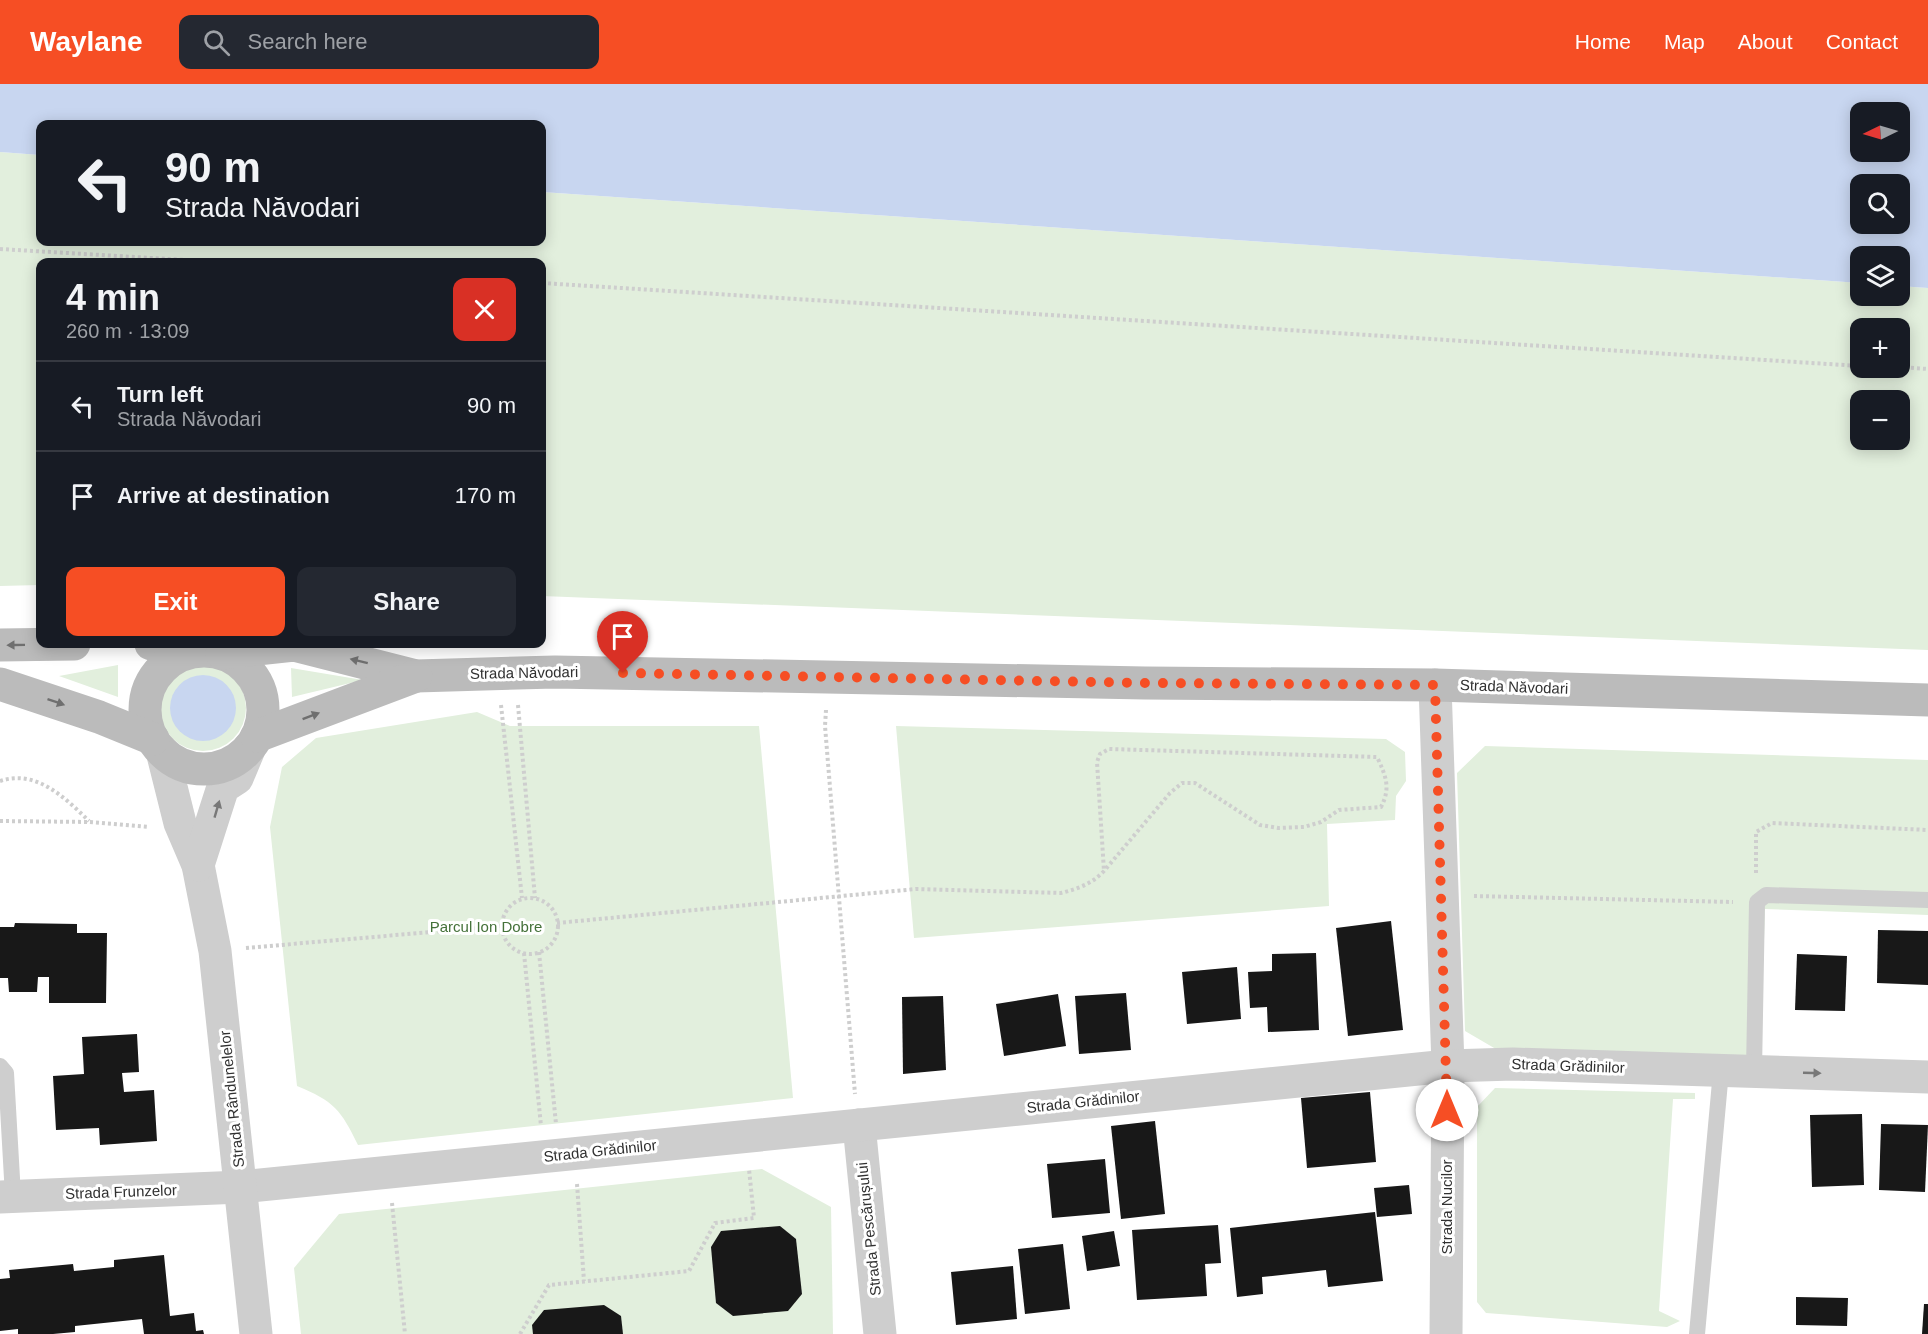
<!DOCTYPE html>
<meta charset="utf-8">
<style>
body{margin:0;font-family:Helvetica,sans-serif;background:#242831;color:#f1f3f6;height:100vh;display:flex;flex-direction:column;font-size:22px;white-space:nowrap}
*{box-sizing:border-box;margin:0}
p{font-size:20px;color:#9ea1a6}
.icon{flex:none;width:33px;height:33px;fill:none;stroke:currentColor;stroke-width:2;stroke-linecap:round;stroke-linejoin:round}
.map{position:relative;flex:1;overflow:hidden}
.sheet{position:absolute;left:36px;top:174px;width:510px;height:390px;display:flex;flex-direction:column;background:#171b24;border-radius:12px;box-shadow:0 3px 15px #0003}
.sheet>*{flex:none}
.banner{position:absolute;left:36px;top:36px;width:510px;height:126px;border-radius:12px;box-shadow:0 3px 15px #0003;background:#171b24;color:#f1f3f6;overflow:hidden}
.needle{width:39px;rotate:265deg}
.fabs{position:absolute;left:1850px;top:18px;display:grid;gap:12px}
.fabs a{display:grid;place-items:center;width:60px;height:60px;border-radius:12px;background:#171b24;box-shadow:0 3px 15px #0003;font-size:30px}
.pin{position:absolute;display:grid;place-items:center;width:51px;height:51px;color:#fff;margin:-62px -26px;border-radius:50% 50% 50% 0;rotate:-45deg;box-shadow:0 0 6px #0007}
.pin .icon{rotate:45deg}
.me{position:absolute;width:66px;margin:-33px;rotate:0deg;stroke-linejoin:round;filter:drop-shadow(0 0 4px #0008)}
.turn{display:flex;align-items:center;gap:21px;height:126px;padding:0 30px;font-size:27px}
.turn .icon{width:78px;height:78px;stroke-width:2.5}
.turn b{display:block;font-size:42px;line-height:51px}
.round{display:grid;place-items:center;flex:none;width:63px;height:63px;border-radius:12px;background:#242831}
.summary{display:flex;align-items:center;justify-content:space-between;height:102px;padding:0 30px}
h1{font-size:36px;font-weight:600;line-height:45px}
.cta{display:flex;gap:12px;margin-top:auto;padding:12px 30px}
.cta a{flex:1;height:69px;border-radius:12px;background:#f64e24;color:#fff;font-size:24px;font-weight:600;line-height:69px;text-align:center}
.cta a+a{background:#242831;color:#f1f3f6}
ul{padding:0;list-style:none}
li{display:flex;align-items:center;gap:18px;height:90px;padding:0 30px;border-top:2px solid #363941}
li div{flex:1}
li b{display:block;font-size:22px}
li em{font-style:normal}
header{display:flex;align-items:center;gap:36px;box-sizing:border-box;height:84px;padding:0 30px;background:#f64e24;color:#fff}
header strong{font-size:28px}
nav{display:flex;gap:33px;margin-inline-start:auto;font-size:21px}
.search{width:420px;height:54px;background:#242831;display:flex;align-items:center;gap:15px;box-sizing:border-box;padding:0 21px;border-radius:12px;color:#9ea1a6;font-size:22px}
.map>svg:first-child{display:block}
.green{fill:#e2efdd;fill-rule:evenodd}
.water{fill:#c8d6f0;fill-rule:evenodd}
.building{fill:#181818}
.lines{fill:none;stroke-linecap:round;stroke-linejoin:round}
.path{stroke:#cecece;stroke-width:4;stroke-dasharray:3 3;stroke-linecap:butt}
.service{stroke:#cecece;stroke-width:16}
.minor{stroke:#cecece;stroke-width:33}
.tertiary{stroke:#cecece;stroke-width:33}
.secondary{stroke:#bbb;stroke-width:33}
.oneway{fill:#6f6f6f}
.oneway2{fill:#787878}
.route{stroke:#f64e24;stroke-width:10;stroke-dasharray:0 18}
.labels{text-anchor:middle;stroke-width:6;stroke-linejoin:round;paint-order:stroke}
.street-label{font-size:15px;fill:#313131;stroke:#fff}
.park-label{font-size:15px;fill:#447139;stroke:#fff}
</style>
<header>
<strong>Waylane</strong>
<div class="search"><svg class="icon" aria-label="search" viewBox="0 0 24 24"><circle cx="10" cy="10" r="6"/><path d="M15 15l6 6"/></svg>Search here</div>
<nav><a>Home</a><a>Map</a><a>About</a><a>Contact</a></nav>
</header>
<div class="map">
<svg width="1928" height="1250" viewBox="0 0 1928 1250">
<rect width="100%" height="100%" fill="#fff"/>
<g class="green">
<path d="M0 68 40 71V158H542V108L1860 199V212H1899V202L1928 204V566L542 512V178H40V501L0 502ZM1860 244H1899V284H1860ZM1860 316H1899V356H1860Z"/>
<path d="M118 581V613L59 592Z"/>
<circle cx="203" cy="624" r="43"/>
<path d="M291 584 363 596 292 613Z"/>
<path d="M477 628 510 642H759L793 1014 358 1061C341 1026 334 1017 297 1002L270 743 282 683 316 654Z"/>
<path d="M896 642 1386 655 1405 668 1406 697 1396 712 1395 736 1327 740 1329 822 914 854Z"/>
<path d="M1485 662 1928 676V831L1765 825 1760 978 1501 968 1465 947 1457 689Z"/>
<path d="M1495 1004 1695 1009V1015H1673L1659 1227 1680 1237 1667 1243 1486 1229 1477 1218V1023Z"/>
<path d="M762 1085 831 1123 833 1250H301L294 1184 339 1130Z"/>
</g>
<g class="water">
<path d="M0 0H1928V204L1899 202V172H1860V199L542 108V40H40V71L0 68ZM1860 28H1899V68H1860ZM1860 100H1899V140H1860Z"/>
<circle cx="203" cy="624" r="33"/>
</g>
<g class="building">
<path d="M1391 837 1403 946 1348 952 1336 844Z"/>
<path d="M15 839 77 840V849H107L106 919H49V893H38L37 908H9L8 894H0V843H14Z"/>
<path d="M1878 846 1928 847V901L1877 899Z"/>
<path d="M1316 869 1319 946 1268 948 1267 923 1250 924 1248 888 1272 887V870Z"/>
<path d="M1797 870 1847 872 1845 927 1795 926Z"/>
<path d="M1237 883 1241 935 1187 940 1182 888Z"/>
<path d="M1126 909 1131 966 1079 970 1075 912Z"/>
<path d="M1058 910 1066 962 1004 972 996 920Z"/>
<path d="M943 912 946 986 903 990 902 913Z"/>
<path d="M137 950 139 988 122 989 124 1008 154 1006 157 1057 100 1061 99 1044 56 1046 53 992 84 990 82 953Z"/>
<path d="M1370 1008 1376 1078 1307 1084 1301 1014Z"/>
<path d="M1862 1030 1864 1101 1812 1103 1810 1031Z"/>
<path d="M1155 1037 1165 1130 1121 1135 1111 1042Z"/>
<path d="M1881 1040 1928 1041 1925 1108 1879 1106Z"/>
<path d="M1105 1075 1110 1129 1052 1134 1047 1080Z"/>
<path d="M1409 1101 1412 1130 1377 1133 1374 1104Z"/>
<path d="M1375 1128 1383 1197 1328 1203 1326 1186 1262 1193 1263 1210 1237 1213 1230 1144Z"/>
<path d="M1218 1141 1221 1179 1205 1180 1207 1212 1137 1216 1132 1146Z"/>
<path d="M780 1142 796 1155 802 1210 788 1227 733 1232 716 1219 711 1163 721 1147Z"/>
<path d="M1114 1147 1120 1182 1087 1187 1082 1152Z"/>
<path d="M1063 1160 1070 1225 1025 1230 1018 1165Z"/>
<path d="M164 1171 170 1232 194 1229 196 1247 203 1246 204 1250H144L142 1235 75 1242V1248L53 1250H18V1245L0 1247V1195L10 1194 9 1186 73 1180 74 1187 114 1183V1176Z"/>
<path d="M1013 1182 1017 1235 956 1241 951 1188Z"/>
<path d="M1796 1213 1848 1214 1847 1242 1796 1241Z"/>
<path d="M1924 1220H1928V1250H1922Z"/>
<path d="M604 1221 621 1232 623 1250H533L532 1241 544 1226Z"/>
</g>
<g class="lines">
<g class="path">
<path d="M0 165 219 178"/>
<path d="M542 199 1860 282"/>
<path d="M1899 283 1928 285"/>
<path d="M501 621 522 814"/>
<path d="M518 621 535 814"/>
<path d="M826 626 825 642 855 1010"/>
<path d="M0 697C37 685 65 714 89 737"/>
<path d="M0 737 90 738 149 743"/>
<path d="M1756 789V748L1772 739 1928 746"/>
<path d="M1474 812 1733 818"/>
<circle cx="530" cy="842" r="28"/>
<path d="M557 839 916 805 1061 809C1077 805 1092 800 1104 787L1170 709 1182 699H1195L1260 741 1278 744 1304 743 1321 738 1339 726 1381 723C1391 704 1386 692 1377 673L1109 665 1100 670 1097 678 1104 787"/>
<path d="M246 864 501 842"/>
<path d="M539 868 556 1040"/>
<path d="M524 869 541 1042"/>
<path d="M577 1100 584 1197"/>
<path d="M392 1119 405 1250"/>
<path d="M520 1250 549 1201 689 1187 715 1139 754 1134 749 1085"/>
</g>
<g class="service">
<path d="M0 982 6 989 13 1112"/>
<path d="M1754 987 1757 818 1766 811 1928 816"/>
<path d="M1697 1250 1721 987"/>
</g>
<g class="minor">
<path d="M1435 601 1448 982 1446 1250"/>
<path d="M859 1041 880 1250"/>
<path d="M0 1113 241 1103 1448 982 1513 980 1928 993"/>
</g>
<g class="tertiary">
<path d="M162 667 180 739 198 781 215 867 256 1250"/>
<path d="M198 781 223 703 237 694 250 663"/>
</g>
<g class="secondary">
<path d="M151 560 200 566"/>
<path d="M0 561 74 560"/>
<circle cx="204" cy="626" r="59"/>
<path d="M222 569 294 561 416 592 555 588 1145 599 1435 601 1928 616"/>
<path d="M0 600 99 633 153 655"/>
<path d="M257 652 416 592"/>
</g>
</g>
<defs><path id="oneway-solid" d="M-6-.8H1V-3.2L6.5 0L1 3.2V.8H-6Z" transform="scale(1.5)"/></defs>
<g class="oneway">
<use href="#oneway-solid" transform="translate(16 561) rotate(179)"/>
<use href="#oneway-solid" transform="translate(359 577) rotate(-166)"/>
<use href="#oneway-solid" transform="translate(56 618) rotate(19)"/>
<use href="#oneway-solid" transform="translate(311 632) rotate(-21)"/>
</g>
<g class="oneway2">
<use href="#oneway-solid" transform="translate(217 725) rotate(-74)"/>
<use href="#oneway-solid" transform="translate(1812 989) rotate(2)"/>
</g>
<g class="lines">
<path class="route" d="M623 589 1145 599 1435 601 1447 1026"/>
</g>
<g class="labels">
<g class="street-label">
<text transform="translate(524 589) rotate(-1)" y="5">Strada Năvodari</text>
<text transform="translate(1514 603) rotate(2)" y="5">Strada Năvodari</text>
<text transform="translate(1568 982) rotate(2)" y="5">Strada Grădinilor</text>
<text transform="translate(232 1015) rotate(-96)" y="5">Strada Rândunelelor</text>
<text transform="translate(1083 1018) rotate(-6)" y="5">Strada Grădinilor</text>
<text transform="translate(600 1067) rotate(-6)" y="5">Strada Grădinilor</text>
<text transform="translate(121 1108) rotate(-2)" y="5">Strada Frunzelor</text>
<text transform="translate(1447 1123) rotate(-90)" y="5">Strada Nucilor</text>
<text transform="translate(869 1145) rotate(-96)" y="5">Strada Pescărușului</text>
</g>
<g class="park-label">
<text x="486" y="848">Parcul Ion Dobre</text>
</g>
</g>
</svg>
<div class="fabs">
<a><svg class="needle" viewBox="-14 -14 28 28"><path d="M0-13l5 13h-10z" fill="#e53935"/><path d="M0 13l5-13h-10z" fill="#9ea1a6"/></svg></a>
<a><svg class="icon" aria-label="search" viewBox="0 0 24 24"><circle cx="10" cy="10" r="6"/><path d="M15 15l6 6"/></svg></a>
<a><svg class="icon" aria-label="layers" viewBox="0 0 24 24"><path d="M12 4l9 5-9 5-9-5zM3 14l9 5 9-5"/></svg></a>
<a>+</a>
<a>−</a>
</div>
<div class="pin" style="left:623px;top:589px;background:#d93025"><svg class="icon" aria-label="arrive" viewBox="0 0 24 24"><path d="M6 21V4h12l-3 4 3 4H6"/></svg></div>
<svg class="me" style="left:1447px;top:1026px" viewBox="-20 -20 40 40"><circle r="19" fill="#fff"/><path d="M0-13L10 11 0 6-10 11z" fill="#f64e24"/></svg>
<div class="banner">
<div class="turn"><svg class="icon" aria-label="left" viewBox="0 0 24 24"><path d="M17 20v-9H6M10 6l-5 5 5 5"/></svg><div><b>90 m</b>Strada Năvodari</div></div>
</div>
<section class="sheet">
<div class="summary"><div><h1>4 min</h1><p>260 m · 13:09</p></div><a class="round" style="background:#d93025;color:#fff"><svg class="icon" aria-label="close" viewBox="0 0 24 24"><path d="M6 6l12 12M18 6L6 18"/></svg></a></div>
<ul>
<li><svg class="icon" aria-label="left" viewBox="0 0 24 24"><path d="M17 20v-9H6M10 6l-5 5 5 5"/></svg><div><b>Turn left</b><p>Strada Năvodari</p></div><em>90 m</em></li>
<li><svg class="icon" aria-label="arrive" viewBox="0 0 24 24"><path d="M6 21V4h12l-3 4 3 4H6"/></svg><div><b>Arrive at destination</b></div><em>170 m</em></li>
</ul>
<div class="cta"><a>Exit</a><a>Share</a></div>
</section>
</div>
